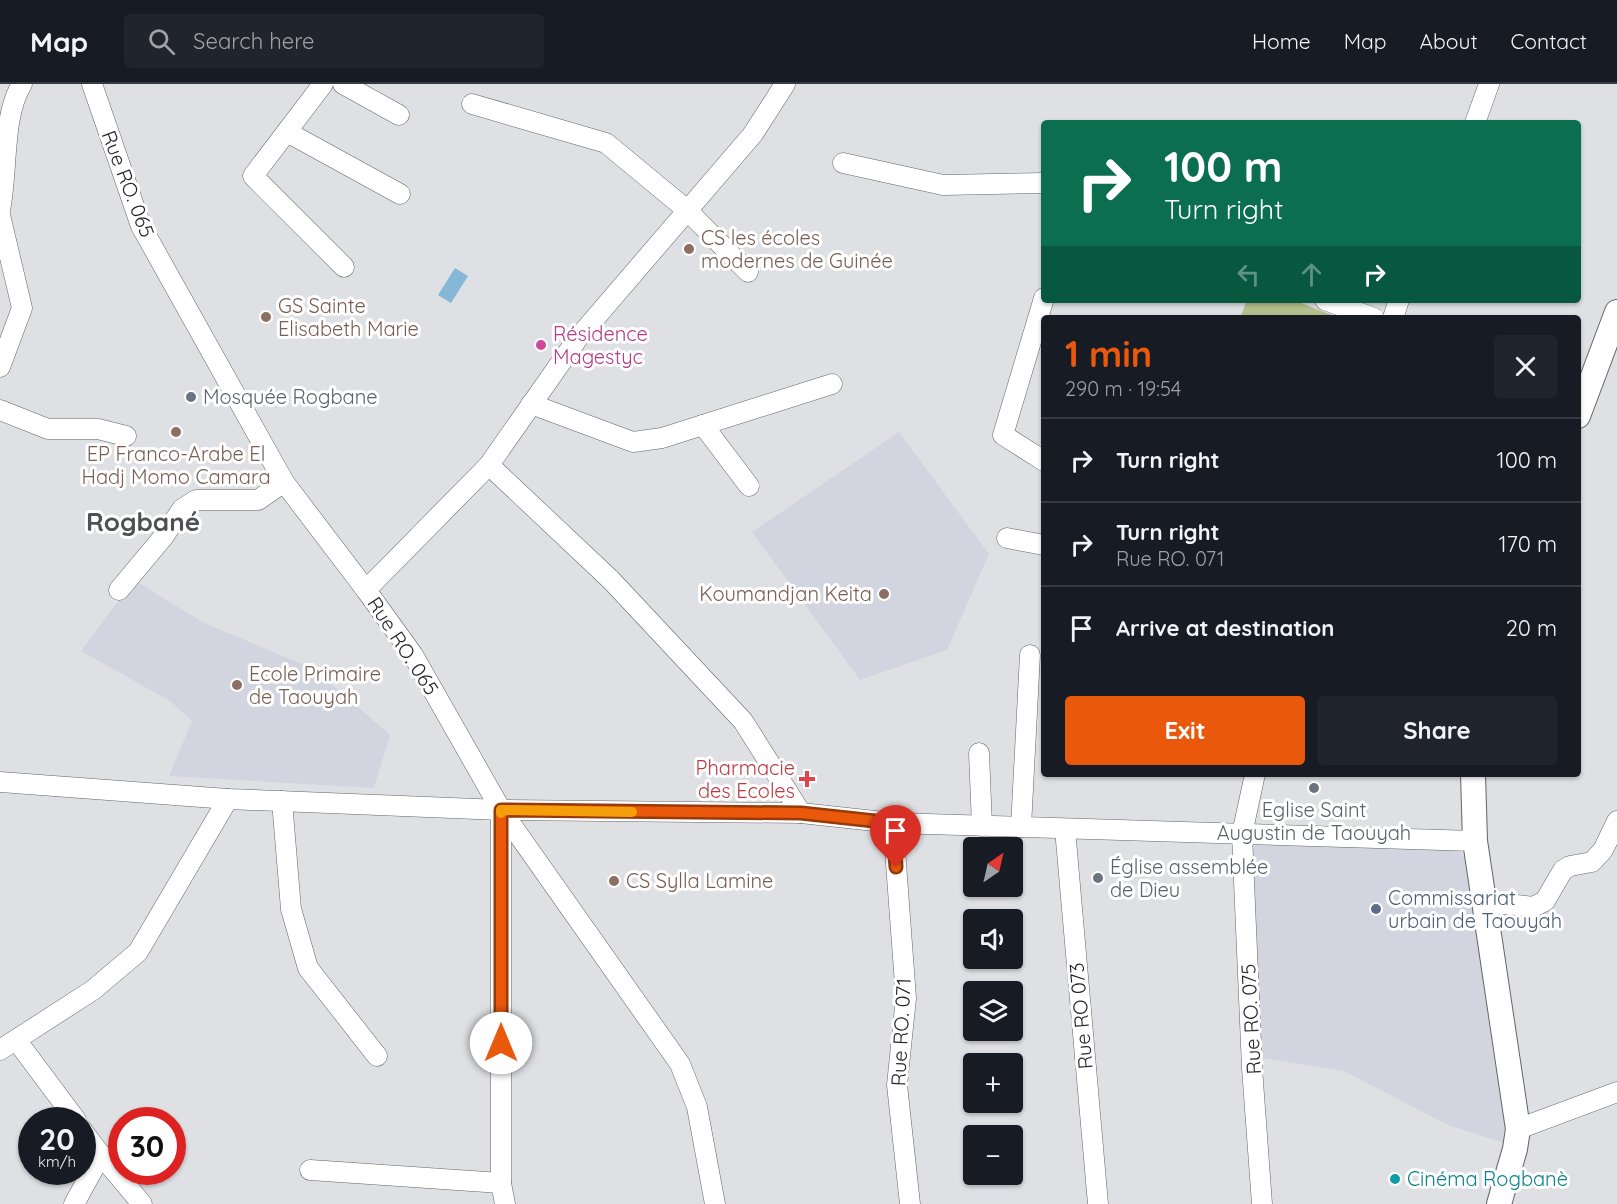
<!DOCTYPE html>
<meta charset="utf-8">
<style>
body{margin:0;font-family:Quicksand,sans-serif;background:#20242c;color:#f1f3f6;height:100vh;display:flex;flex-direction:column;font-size:22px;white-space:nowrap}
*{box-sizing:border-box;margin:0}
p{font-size:20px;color:#9ea1a6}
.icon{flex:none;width:33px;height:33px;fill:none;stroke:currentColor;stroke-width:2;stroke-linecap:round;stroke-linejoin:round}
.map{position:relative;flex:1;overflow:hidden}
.side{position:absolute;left:1041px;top:231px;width:540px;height:462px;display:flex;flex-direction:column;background:#171b24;border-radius:6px;box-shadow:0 2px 4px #0004}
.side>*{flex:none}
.guide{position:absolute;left:1041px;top:36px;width:540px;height:183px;border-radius:6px;box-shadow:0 2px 4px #0004;background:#0b6e4f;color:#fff;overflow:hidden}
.needle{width:39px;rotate:34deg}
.fabs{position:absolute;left:963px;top:753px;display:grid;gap:12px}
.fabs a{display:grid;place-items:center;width:60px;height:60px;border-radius:6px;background:#171b24;box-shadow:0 2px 4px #0004;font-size:30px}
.speed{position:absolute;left:18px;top:1023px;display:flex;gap:12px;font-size:30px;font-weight:700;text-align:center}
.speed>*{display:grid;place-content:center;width:78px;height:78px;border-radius:50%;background:#171b24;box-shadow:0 2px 4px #0004;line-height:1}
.speed small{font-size:15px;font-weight:400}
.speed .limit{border:9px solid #d22;background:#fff;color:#111}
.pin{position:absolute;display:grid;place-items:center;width:51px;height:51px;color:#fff;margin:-62px -26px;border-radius:50% 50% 50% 0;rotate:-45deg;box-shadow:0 0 6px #0007}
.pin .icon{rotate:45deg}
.me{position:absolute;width:66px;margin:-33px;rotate:0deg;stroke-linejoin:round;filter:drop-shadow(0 0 4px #0008)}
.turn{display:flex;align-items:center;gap:21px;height:126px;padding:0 24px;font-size:27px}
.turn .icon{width:78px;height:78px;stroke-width:2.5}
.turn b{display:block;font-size:42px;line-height:51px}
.lanes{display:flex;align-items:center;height:57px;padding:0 24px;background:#0003;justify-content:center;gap:30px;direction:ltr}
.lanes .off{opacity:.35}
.round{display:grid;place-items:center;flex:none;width:63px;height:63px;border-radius:6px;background:#20242c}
.head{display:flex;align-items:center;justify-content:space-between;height:102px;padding:0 24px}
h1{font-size:36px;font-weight:700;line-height:45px;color:#ea580c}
.cta{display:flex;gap:12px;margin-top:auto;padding:12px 24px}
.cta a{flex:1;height:69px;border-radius:6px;background:#ea580c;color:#fff;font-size:24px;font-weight:700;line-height:69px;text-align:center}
.cta a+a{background:#20242c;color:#f1f3f6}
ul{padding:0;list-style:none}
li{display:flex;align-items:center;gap:18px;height:84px;padding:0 24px;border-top:2px solid #363941}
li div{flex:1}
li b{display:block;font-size:22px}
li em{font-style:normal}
header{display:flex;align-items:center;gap:36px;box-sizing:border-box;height:84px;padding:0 30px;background:#171b24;border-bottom:2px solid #363941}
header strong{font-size:28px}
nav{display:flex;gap:33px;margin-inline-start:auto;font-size:21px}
.search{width:420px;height:54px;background:#20242c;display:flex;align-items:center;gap:15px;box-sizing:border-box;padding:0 21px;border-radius:6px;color:#9ea1a6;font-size:22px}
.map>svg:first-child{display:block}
.built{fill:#d2d5e0}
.green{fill:#b4bf8d}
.water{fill:#85b7d6}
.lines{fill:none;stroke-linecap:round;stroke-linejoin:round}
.minor-casing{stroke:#636467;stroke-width:21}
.major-casing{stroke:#636467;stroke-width:26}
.minor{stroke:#fff;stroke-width:20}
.major{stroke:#fff;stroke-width:24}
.route-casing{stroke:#983908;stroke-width:15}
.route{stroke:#ea580c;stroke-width:10}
.slow{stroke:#f59e0b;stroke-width:10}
.education-dot{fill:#8d6e63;stroke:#fff;stroke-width:2}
.hotel-dot{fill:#d1479c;stroke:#fff;stroke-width:2}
.worship-dot{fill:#6b7280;stroke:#fff;stroke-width:2}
.health-dot{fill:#e0444e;stroke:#fff;stroke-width:2}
.service-dot{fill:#5c6f8a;stroke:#fff;stroke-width:2}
.culture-dot{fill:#0f9aa8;stroke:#fff;stroke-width:2}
.labels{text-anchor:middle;stroke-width:6;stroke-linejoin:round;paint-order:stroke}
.street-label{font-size:20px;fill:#262628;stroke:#fff}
.education-label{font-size:20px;fill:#785e54;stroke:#fff;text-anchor:start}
.hotel-label{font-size:20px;fill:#b23c85;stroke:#fff;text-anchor:start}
.worship-label{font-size:20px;fill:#5b616d;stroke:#fff;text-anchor:start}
.health-label{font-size:20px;fill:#be3a42;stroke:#fff;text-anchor:end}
.service-label{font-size:20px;fill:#4e5e75;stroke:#fff;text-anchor:start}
.culture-label{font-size:20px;fill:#0d838f;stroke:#fff;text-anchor:start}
.district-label{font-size:26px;font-weight:bold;fill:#4f5053;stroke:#fff}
</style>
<header>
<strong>Map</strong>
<div class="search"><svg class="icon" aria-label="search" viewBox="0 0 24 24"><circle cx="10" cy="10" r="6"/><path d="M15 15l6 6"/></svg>Search here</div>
<nav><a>Home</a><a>Map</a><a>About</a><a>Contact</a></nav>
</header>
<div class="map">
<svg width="1617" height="1120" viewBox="0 0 1617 1120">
<rect width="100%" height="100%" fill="#dfe0e4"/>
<g class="built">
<path d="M899 348 989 470 947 566 860 596 752 448Z"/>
<path d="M134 496 204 539 314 585 390 651 374 704 169 692 192 637 170 617 81 567Z"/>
<path d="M1246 756 1413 761 1461 768 1478 806 1513 1041 1507 1060 1448 1041 1344 987 1262 974 1257 962Z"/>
</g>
<path class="green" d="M1247 216H1293L1340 234H1240Z"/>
<path class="water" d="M455 184 468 192 451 219 438 211Z"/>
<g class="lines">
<g class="minor-casing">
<g id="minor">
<path d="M92 0 141 142 284 398 366 506 413 571 501 726 680 980 697 1023 715 1120"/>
<path d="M323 0 253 92 344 183"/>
<path d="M343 0 399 31"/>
<path d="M472 20 606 59 687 126 748 188"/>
<path d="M1475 39 1489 0"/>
<path d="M287 48 400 110"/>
<path d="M843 79 943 101 1044 99"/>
<path d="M0 126C8 87 2 32 22 0"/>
<path d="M0 131 22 224 0 283"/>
<path d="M1044 214 1003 351 1044 377"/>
<path d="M1325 216 1374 234"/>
<path d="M1393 234 1399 216"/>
<path d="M531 320 633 358 662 354 832 300"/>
<path d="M0 326 48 345H98L126 352"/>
<path d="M703 341 749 402"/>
<path d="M489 381 611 496 743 637 801 729"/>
<path d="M1007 454 1044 461"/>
<path d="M119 506 164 452 182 425 196 416H258L284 398"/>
<path d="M366 506 489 381 578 254 753 50 785 0"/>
<path d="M979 669 982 742"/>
<path d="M1255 690 1242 750 1252 984 1262 1120"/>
<path d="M0 698 228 715 501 726 801 729 893 739 1475 757"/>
<path d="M282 717 291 825 308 884 377 972"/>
<path d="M501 726V1099L505 1120"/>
<path d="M893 739 906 914 897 1001 910 1120"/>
<path d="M1021 743 1030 571"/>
<path d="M1065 745 1098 1120"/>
<path d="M1485 820H1508L1533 823 1545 817 1563 786 1570 782 1592 778 1603 766 1617 737"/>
<path d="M17 957 76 1036"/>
<path d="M0 966 93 906 138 868 228 715"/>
<path d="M1518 1045 1617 1008"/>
<path d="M101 1071 142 1120"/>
<path d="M310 1086 501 1099"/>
<path d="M74 1120 101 1071 82 1046"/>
</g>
</g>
<g class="major-casing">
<g id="major">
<path d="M1578 332 1617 228"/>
<path d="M1473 690 1475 757 1518 1045 1515 1065 1499 1120"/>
</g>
</g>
<use href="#minor" class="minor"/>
<use href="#major" class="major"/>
</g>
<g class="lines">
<g class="route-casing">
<path id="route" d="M501 959V726L801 729 893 739 896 783"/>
</g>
<use href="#route" class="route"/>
<path class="slow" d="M501 729V726L632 728"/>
</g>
<g class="education-dot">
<circle cx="689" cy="165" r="6"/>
<circle cx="266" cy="233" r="6"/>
<circle cx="176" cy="348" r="6"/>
<circle cx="884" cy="510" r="6"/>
<circle cx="237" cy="601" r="6"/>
<circle cx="614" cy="797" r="6"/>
</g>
<circle class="hotel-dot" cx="541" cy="261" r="6"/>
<g class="worship-dot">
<circle cx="191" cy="313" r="6"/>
<circle cx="1314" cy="704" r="6"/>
<circle cx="1098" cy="794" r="6"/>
</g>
<path class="health-dot" d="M804 686h6v6h6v6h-6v6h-6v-6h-6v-6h6z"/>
<circle class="service-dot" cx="1376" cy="825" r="6"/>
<circle class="culture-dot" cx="1395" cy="1095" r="6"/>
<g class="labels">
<g class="street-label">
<text transform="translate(128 100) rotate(69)" y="7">Rue RO. 065</text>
<text transform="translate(403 562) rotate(57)" y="7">Rue RO. 065</text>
<text transform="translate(1081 932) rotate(-95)" y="7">Rue RO 073</text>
<text transform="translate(1251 935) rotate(-93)" y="7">Rue RO. 075</text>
<text transform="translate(901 948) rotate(-87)" y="7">Rue RO. 071</text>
</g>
<g class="education-label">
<text x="701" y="161">CS les écoles<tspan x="701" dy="23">modernes de Guinée</tspan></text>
<text x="278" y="229">GS Sainte<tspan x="278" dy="23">Elisabeth Marie</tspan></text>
<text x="176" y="377" text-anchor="middle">EP Franco-Arabe El<tspan x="176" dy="23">Hadj Momo Camara</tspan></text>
<text x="872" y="517" text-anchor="end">Koumandjan Keita</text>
<text x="249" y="597">Ecole Primaire<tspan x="249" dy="23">de Taouyah</tspan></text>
<text x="626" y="804">CS Sylla Lamine</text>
</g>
<g class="hotel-label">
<text x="553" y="257">Résidence<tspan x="553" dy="23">Magestyc</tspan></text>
</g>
<g class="worship-label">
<text x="203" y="320">Mosquée Rogbane</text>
<text x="1314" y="733" text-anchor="middle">Eglise Saint<tspan x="1314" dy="23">Augustin de Taouyah</tspan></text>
<text x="1110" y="790">Église assemblée<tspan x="1110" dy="23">de Dieu</tspan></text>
</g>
<g class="health-label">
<text x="795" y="691">Pharmacie<tspan x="795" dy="23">des Ecoles</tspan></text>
</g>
<g class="service-label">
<text x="1388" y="821">Commissariat<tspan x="1388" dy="23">urbain de Taouyah</tspan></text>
</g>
<g class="culture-label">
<text x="1407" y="1102">Cinéma Rogbanè</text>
</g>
<g class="district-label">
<text x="143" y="447">Rogbané</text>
</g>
</g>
</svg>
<div class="fabs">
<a><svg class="needle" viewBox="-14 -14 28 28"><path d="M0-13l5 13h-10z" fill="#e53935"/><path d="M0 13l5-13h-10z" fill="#9ea1a6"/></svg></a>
<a><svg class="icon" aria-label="sound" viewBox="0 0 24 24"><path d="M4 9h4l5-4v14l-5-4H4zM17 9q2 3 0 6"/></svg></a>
<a><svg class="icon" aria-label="layers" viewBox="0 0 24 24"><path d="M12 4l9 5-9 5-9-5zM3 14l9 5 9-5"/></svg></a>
<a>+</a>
<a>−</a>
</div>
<div class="speed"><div>20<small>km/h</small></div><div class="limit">30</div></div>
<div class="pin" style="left:896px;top:783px;background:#d93025"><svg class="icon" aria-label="arrive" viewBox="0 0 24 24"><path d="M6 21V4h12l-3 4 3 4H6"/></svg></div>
<svg class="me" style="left:501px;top:959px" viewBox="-20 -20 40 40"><circle r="19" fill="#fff"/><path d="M0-13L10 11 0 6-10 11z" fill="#ea580c"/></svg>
<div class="guide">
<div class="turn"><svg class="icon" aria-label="right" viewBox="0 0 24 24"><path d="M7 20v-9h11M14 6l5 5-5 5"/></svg><div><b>100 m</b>Turn right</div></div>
<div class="lanes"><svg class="icon off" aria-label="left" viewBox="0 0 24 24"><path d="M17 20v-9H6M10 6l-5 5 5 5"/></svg><svg class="icon off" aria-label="ahead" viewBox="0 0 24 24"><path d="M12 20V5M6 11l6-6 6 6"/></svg><svg class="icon" aria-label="right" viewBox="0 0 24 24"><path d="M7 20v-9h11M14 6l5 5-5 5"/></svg></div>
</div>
<section class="side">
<div class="head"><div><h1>1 min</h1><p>290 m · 19:54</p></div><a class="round"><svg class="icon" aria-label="close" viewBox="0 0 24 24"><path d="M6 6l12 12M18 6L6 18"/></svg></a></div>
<ul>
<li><svg class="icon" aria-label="right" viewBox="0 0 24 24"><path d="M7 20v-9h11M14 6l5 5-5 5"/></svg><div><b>Turn right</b></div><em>100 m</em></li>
<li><svg class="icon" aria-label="right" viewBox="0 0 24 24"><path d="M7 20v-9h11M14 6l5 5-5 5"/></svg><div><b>Turn right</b><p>Rue RO. 071</p></div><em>170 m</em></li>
<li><svg class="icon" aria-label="arrive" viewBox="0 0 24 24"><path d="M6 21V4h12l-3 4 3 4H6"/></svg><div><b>Arrive at destination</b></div><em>20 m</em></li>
</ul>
<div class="cta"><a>Exit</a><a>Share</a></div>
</section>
</div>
